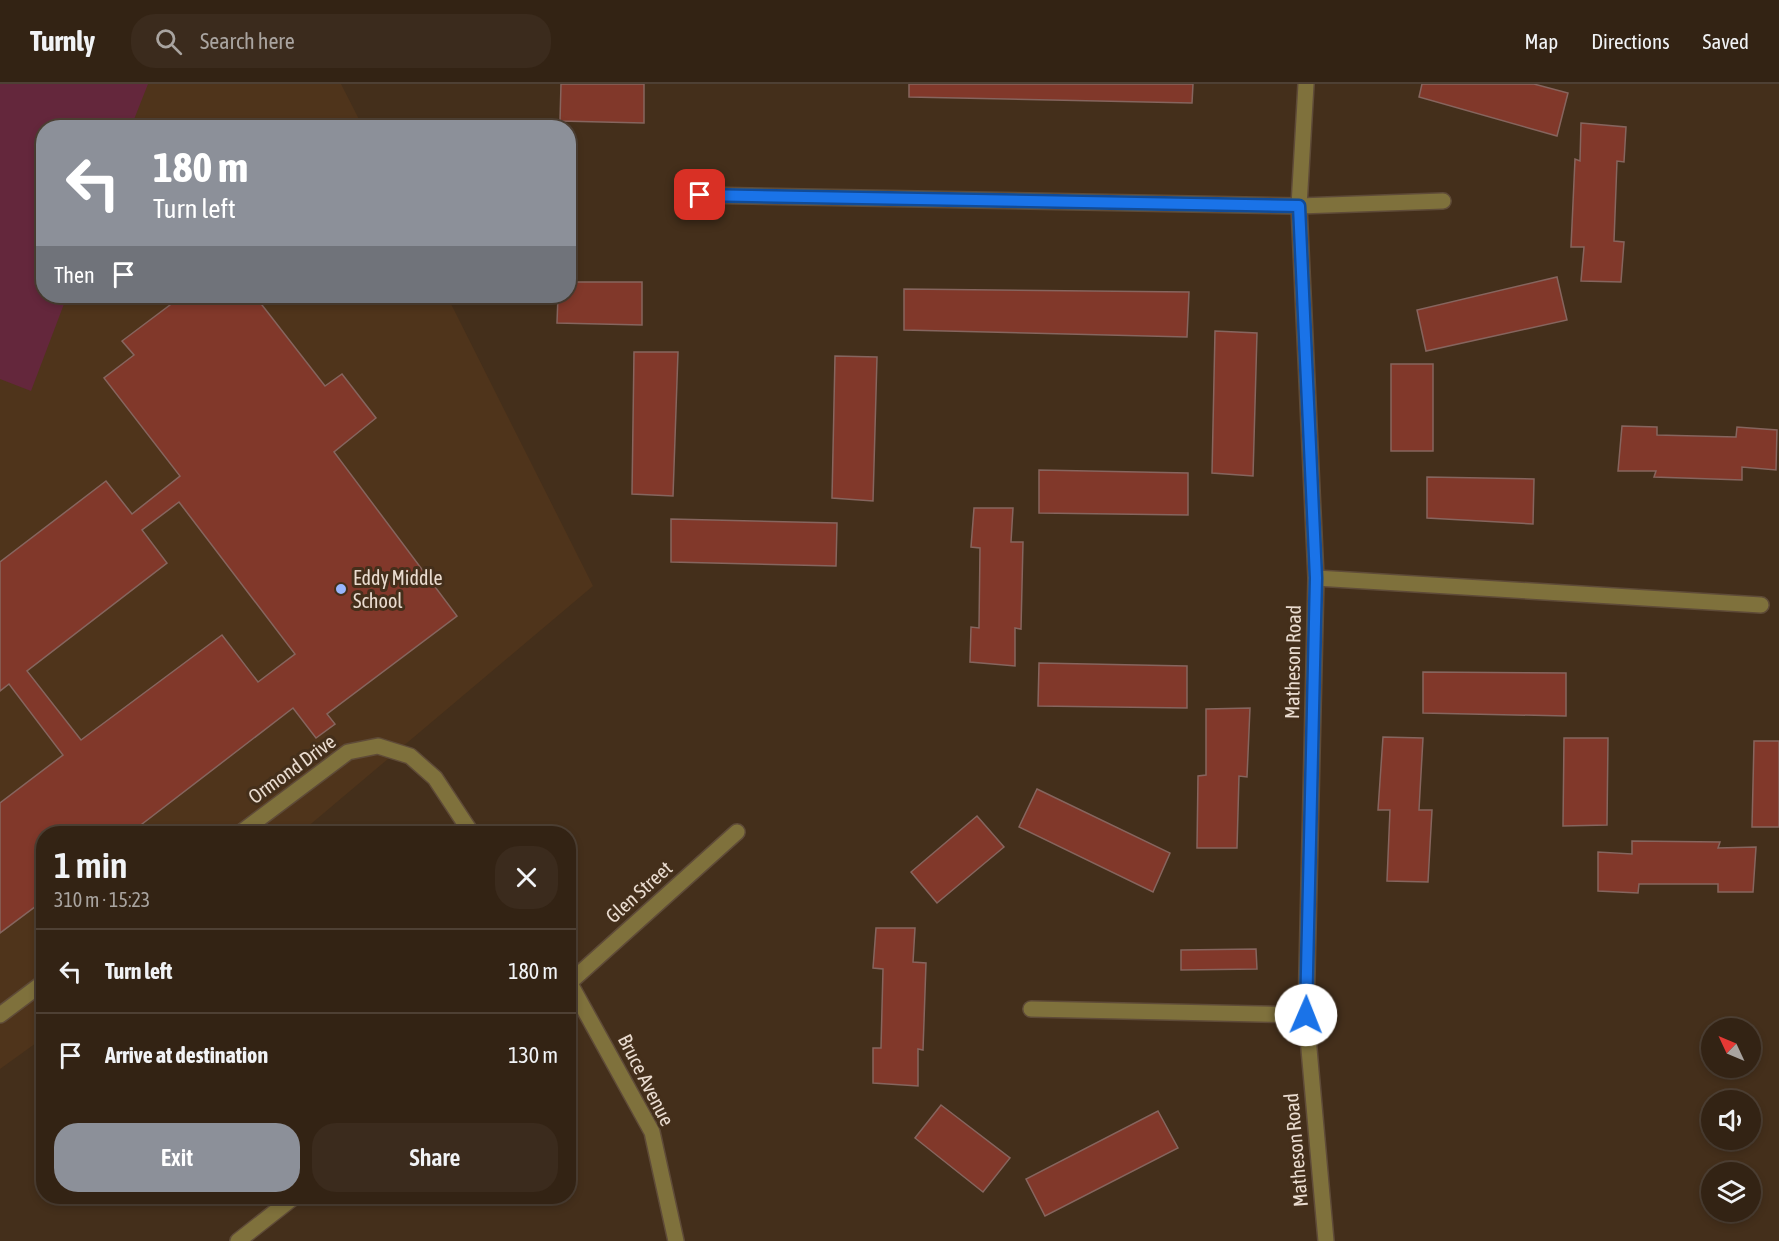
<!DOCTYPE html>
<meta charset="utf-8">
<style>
body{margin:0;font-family:"Asap Condensed",sans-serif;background:#3b2b1d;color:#f1f3f6;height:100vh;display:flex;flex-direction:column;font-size:22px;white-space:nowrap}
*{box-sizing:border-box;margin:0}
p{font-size:20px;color:#a9a4a0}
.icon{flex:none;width:33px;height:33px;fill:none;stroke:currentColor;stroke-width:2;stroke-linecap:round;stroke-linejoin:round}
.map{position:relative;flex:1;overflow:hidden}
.drawer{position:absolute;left:36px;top:742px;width:540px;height:378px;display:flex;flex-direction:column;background:#332314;border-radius:24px;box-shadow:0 3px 9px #0003,0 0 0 2px #4e4034}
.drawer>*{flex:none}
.guide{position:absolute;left:36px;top:36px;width:540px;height:183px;border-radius:24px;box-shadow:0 3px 9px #0003,0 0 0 2px #4e4034;background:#8c9099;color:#fff;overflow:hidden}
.needle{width:39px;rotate:314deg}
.fabs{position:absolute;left:1701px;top:934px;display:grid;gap:12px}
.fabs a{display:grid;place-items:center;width:60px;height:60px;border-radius:50%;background:#332314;box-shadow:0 3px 9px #0003,0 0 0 2px #4e4034;font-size:30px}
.pin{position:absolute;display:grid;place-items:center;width:51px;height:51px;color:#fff;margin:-26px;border-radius:12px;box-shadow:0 3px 9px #0006}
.me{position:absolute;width:66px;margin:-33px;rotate:1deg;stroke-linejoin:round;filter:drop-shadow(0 0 4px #0008)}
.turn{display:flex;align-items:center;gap:21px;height:126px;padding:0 18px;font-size:27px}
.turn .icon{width:78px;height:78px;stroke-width:2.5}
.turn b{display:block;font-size:42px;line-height:51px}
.then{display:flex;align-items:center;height:57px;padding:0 18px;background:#0003;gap:12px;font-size:22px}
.round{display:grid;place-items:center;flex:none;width:63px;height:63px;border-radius:24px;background:#3b2b1d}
.headline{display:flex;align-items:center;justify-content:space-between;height:102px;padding:0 18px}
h1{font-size:36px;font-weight:600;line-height:45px}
.primary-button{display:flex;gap:12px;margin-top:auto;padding:12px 18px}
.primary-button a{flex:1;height:69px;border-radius:24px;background:#8c9099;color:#fff;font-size:24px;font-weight:600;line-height:69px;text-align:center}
.primary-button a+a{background:#3b2b1d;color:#f1f3f6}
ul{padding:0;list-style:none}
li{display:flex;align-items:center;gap:18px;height:84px;padding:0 18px;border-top:2px solid #4e4034}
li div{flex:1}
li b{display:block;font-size:22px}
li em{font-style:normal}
header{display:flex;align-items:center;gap:36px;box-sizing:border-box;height:84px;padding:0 30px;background:#332314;border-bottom:2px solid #4e4034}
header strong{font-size:28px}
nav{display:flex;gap:33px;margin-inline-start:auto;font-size:21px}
.search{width:420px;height:54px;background:#3b2b1d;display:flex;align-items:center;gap:15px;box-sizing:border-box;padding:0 21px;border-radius:24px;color:#a9a4a0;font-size:22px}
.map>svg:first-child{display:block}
.built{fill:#4f341b}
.green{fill:#64273c}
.building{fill:#81382a;stroke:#86655e;stroke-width:1.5;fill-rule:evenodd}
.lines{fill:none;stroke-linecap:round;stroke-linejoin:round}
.minor-casing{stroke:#5f4b38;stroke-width:18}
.minor{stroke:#7f713c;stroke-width:15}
.route-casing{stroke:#114b97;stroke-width:15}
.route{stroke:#1a73e8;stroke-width:10}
.poi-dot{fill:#98b6fd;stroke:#442f1b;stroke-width:2}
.labels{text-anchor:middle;stroke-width:6;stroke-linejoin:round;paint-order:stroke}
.poi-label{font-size:20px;fill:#eadcd0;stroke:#442f1b;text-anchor:start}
.street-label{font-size:20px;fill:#eadcd0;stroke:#442f1b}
</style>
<header>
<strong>Turnly</strong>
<div class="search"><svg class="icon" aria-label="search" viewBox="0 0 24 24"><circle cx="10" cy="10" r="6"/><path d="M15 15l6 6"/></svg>Search here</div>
<nav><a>Map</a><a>Directions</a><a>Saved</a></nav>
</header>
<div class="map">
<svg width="1779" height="1157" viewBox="0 0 1779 1157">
<rect width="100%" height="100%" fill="#442f1b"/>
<path class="built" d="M0 0H341L363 43 44 44V212H447L593 502 299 750H44L43 954 0 985Z"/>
<path class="green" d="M0 0H148L131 43 44 44V212H67L31 307 0 295Z"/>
<g class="building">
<path d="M561 0H644V39L560 37Z"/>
<path d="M909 0H1193L1192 19 909 13Z"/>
<path d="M1422 0H1534L1568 9 1557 52 1419 13Z"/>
<path d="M493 39 532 40V44H492Z"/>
<path d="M1581 39 1626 43 1624 78 1617 77 1614 157 1624 158 1621 198 1581 197 1584 163H1571L1575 75 1580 77Z"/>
<path d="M1557 193 1567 236 1426 267 1417 226Z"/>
<path d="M568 198H642V241L557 239 558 212H568Z"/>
<path d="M904 205 1189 208 1187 253 904 246Z"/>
<path d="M182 212H255L325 302 342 290 376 334 334 368 457 532 327 630 335 640 316 654 293 624 129 750H44V816L0 849V719L63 671 9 600 0 607V478L106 397 132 430 180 392 104 294 134 271 122 257ZM179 418 295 570 258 598 222 551 81 656 27 587 167 479 142 446Z"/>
<path d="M1215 247 1257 249 1253 392 1212 389Z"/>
<path d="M634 268H678L673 412 632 410Z"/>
<path d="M835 272 877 273 873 417 832 414Z"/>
<rect x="1391" y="280" width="42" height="87"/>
<path d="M1622 342 1657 343V351L1736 353 1737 343 1777 346 1776 386 1742 383V396L1654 393 1656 387H1618Z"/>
<path d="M1039 386 1188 389V431L1039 429Z"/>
<path d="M1427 393 1534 395 1533 440 1427 434Z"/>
<path d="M974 424H1013L1011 458H1023L1021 545 1015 544V582L970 578 971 543 979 544 980 464 971 463Z"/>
<path d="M671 435 837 439 836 482 671 478Z"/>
<path d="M1039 579 1187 582V624L1038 622Z"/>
<path d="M1423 588 1566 589V632L1423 629Z"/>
<path d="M1250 624 1247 693 1239 692 1237 764H1197L1198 692 1206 691V625Z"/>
<path d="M1383 653 1423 654 1419 726H1432L1428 798 1387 797 1390 726H1378Z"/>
<path d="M1564 654H1608L1607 741 1563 742Z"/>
<path d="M1754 657H1779V743H1752Z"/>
<path d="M1037 705 1170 769 1153 808 1019 743Z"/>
<path d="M977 732 1004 763 937 819 911 788Z"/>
<path d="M1632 757 1720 758 1718 764 1756 763 1753 808H1718V800H1639L1638 809 1598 807V768L1632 770Z"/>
<path d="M876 844H915L913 878 926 879 923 966 918 965V1002L873 999V964H881L883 885 873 884Z"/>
<path d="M1256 865 1257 885 1181 886V866Z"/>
<path d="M941 1021 1010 1074 983 1108 915 1054Z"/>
<path d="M1158 1027 1178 1064 1045 1132 1026 1095Z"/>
</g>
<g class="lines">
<g class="minor-casing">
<g id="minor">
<path d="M1306 0 1299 122 1316 494 1306 931 1326 1157"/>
<path d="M700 111 1299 122 1443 117"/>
<path d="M1316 494 1761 521"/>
<path d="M239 750 348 668 378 662 410 672 435 694 472 750"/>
<path d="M568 896 652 1048 676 1157"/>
<path d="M568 900 737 748"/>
<path d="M1031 925 1306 931"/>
<path d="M0 931 44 898"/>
<path d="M238 1157 294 1113"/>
</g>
</g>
<use href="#minor" class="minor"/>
</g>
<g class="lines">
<g class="route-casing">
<path id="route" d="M700 111 1299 122 1316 494 1306 931"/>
</g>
<use href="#route" class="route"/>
</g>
<circle class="poi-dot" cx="341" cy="505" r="6"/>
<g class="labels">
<g class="poi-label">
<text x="353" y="501">Eddy Middle<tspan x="353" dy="23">School</tspan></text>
</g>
<g class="street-label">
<text transform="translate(1293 578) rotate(-89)" y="7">Matheson Road</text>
<text transform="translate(292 685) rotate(-36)" y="7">Ormond Drive</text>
<text transform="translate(639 808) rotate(-42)" y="7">Glen Street</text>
<text transform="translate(646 996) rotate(63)" y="7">Bruce Avenue</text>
<text transform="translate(1296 1066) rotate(-95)" y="7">Matheson Road</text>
</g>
</g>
</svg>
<div class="fabs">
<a><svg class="needle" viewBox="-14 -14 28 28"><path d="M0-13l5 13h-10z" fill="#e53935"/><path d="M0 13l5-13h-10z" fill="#a9a4a0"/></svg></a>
<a><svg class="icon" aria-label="sound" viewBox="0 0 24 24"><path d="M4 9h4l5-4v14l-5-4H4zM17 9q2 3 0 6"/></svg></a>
<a><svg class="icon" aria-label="layers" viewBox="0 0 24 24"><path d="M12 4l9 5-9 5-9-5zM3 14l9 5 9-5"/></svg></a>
</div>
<div class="pin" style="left:700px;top:111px;background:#d93025"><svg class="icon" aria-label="arrive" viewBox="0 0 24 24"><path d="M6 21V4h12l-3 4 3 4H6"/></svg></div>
<svg class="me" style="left:1306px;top:931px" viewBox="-20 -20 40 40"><circle r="19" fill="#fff"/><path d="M0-13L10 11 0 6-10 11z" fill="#1a73e8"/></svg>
<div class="guide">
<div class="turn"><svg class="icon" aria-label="left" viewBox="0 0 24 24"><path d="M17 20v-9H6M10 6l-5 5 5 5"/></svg><div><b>180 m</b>Turn left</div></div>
<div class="then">Then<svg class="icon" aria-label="arrive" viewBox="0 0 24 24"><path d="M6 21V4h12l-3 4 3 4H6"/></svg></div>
</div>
<section class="drawer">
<div class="headline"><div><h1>1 min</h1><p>310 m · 15:23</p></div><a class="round"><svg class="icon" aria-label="close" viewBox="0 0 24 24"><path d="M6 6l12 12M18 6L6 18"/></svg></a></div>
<ul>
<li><svg class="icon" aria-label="left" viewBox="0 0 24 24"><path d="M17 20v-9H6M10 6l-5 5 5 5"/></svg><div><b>Turn left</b></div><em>180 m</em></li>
<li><svg class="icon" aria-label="arrive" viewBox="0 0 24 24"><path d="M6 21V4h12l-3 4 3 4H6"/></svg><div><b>Arrive at destination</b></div><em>130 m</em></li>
</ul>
<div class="primary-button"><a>Exit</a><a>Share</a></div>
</section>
</div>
